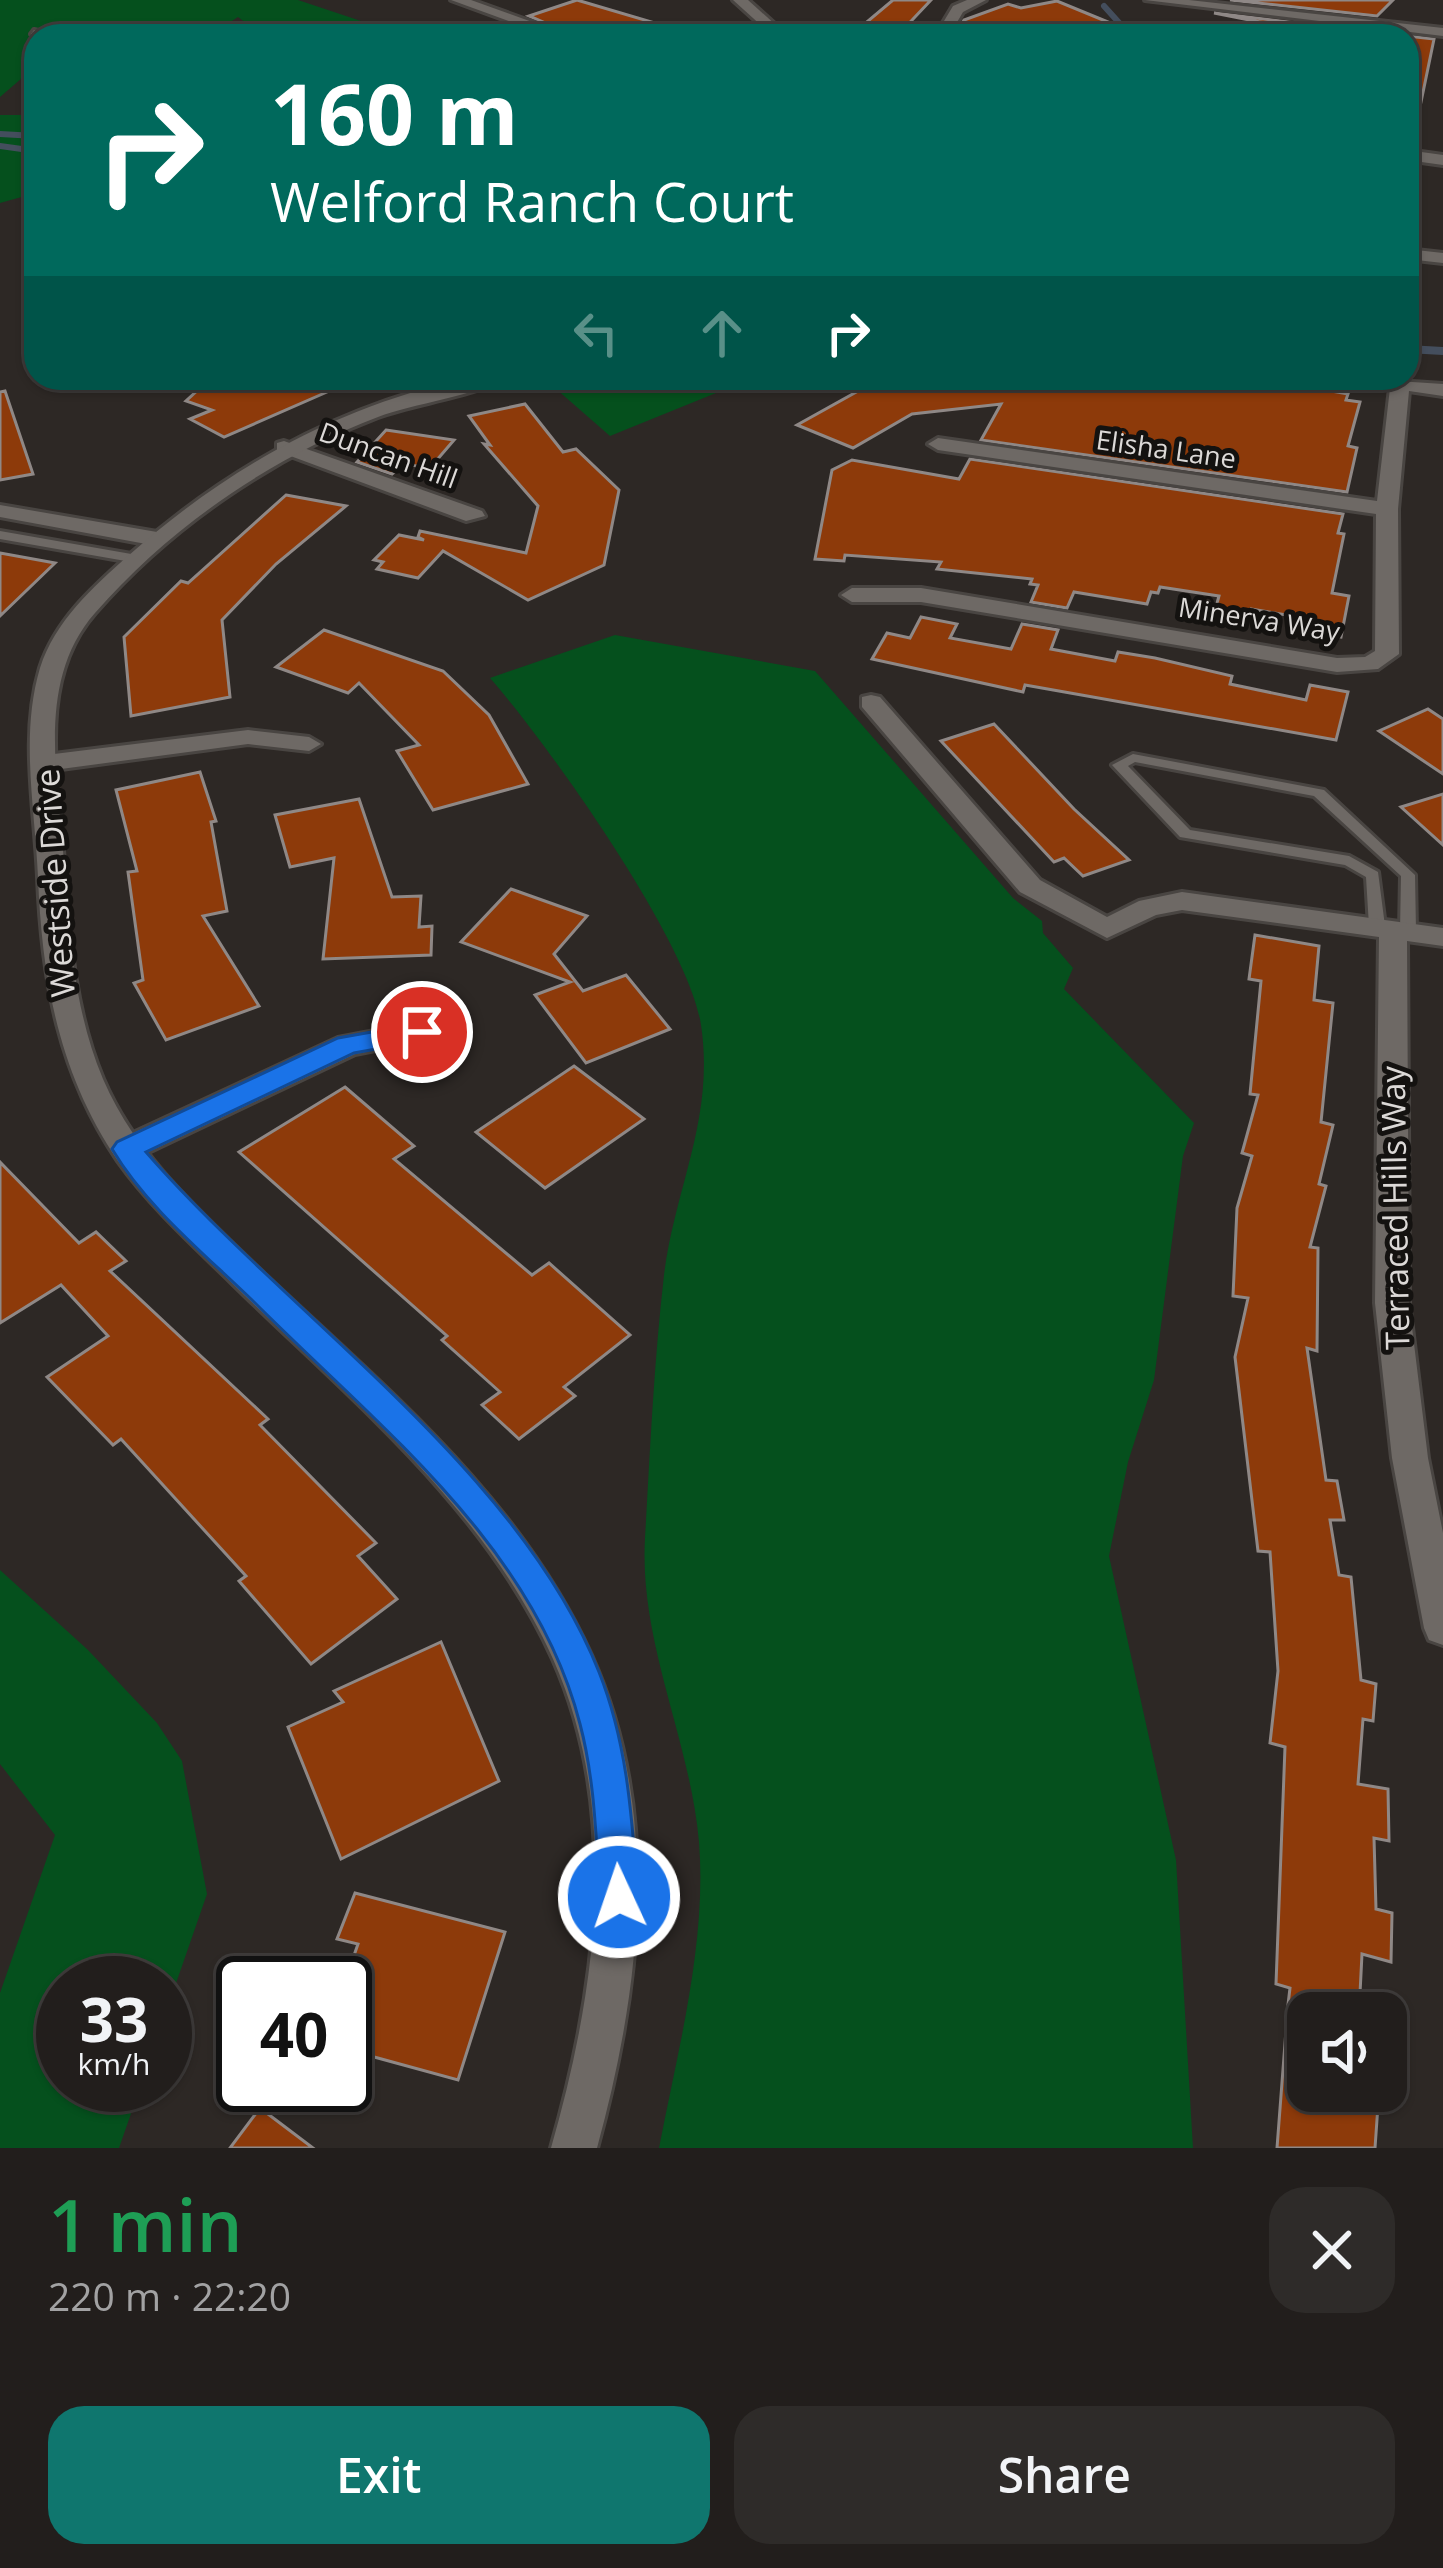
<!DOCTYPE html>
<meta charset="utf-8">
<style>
body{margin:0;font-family:"Open Sans",sans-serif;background:#2e2b29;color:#f1f3f6;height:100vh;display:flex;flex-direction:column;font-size:45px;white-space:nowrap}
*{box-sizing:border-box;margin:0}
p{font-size:39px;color:#a2a2a3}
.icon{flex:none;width:66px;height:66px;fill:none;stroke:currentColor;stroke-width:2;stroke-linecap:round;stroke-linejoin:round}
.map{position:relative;height:2148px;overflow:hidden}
.details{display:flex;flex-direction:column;background:#221e1c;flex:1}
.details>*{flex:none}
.guide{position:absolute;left:24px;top:24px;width:1395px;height:366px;border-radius:36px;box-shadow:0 3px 9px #0004,0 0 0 3px #3f3c3b;background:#00695c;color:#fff;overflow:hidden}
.controls{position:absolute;left:1287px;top:1992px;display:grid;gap:24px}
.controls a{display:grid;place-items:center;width:120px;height:120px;border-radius:24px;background:#221e1c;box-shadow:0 3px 9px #0004,0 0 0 3px #3f3c3b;font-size:60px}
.speed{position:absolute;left:36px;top:1956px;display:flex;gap:24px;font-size:60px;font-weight:700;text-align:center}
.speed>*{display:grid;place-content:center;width:156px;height:156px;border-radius:50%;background:#221e1c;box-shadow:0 3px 9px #0004,0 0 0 3px #3f3c3b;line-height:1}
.speed small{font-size:30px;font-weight:400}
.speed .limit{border:6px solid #111;border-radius:18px;background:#fff;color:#111}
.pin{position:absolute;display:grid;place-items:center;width:102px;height:102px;color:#fff;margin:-51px;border:6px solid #fff;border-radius:50%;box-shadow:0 3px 12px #0007}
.me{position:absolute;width:132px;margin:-66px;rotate:357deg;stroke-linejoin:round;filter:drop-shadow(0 0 9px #0008)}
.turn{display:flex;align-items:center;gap:42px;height:252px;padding:0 48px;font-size:54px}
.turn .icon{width:156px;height:156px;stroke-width:2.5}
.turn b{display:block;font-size:84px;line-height:102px}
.lanes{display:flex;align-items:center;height:114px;padding:0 48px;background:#0003;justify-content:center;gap:60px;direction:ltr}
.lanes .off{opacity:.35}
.round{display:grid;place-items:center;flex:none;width:126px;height:126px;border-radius:36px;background:#2e2b29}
.headline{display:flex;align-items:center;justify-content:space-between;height:204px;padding:0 48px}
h1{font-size:72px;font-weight:600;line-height:90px;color:#1e9e55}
.button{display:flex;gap:24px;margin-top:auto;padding:24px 48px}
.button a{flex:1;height:138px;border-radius:36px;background:#0f766e;color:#fff;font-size:48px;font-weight:600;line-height:138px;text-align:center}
.button a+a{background:#2e2b29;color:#f1f3f6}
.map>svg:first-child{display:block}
.green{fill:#05501d}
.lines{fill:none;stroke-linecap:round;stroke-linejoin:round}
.stream-far1{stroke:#444e5d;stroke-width:6}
.stream{stroke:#444e5d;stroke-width:8}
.building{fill:#8d3a0a;stroke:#8f8886;stroke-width:3}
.lane-casing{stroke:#494542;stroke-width:6}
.street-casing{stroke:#494542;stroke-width:6}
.secondary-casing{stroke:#494542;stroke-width:6}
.lane{fill:#6e6965;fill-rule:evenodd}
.street{fill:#6e6965;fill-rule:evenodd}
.secondary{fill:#6e6965;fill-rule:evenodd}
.route{fill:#1a73e8;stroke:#114b97;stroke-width:3}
.labels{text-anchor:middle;stroke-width:10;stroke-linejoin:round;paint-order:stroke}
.far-street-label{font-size:27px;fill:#dcd9d7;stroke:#141210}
.street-label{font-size:33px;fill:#dcd9d7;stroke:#141210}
</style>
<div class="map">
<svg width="1443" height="2148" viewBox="0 0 1443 2148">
<rect width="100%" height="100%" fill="#2d2825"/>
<g class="green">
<path d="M0 0H298L406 36H263L238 17 209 36H36V66L0 97Z"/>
<path d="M0 115H36V193L0 203Z"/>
<path d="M604 378H753L610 436 555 388Z"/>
<path d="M615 635 815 671 1013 898 1042 921 1043 933 1073 968 1064 989 1194 1123 1183 1156 1154 1380 1128 1462 1109 1556 1176 1860 1193 2148H659C678 2049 707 1943 699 1842 690 1739 639 1643 645 1538 650 1451 654 1362 664 1275 675 1187 715 1118 701 1025 689 942 548 744 490 678Z"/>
<path d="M0 1570 88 1650 157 1723 182 1761 207 1894 165 2015V1983H63V2085H141L119 2148H0V1993L55 1835 0 1764Z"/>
</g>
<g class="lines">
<g class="stream-far1">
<path d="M1104 6 1131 36"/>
<path d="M0 134 36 136"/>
<path d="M0 146 36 151"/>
</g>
<path class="stream" d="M1407 349 1443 351"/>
</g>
<g class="building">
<path d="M577 0 672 28 671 36H575L529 16Z"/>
<path d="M893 0H931L898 35 856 31Z"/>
<path d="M1230 0H1393L1377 16Z"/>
<path d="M1057 1 1142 36H954L964 20 1008 4 1021 8Z"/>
<path d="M1214 13 1362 31 1357 36H1331Z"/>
<path d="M1407 36 1434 39 1421 102 1407 100Z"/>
<path d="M211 378H359L224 437 190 419 212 410 186 401Z"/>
<path d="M907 378H1174L1249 389 1253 378 1282 382 1348 394 1346 400 1360 402 1348 446 1357 448 1347 492 981 440 1001 404 912 414 853 448 797 425 869 385Z"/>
<path d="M5 391 33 474 0 480V392Z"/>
<path d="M525 404 563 452 576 449 619 490 604 565 528 600 443 551 418 578 377 569 383 562 374 560 399 535 424 540 418 537 420 531 526 553 538 506 484 444 490 445 469 416Z"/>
<path d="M386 430 454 440 430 468 404 464 392 474 357 462Z"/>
<path d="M970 459 1343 514 1338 533 1344 534 1332 593 1349 596 1341 637 1308 632 1311 619 1251 609 1248 619 1214 614 1219 596 1160 587 1158 593 1151 592 1147 604 1074 592 1067 608 1031 602 1038 585 1030 584 1032 579 937 569 941 562 845 555 844 561 815 559 832 470 852 460 959 479Z"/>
<path d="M286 495 346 506 276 564 222 620 230 697 131 716 124 637 181 581 188 583Z"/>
<path d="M0 553 55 563 0 616Z"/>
<path d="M921 617 957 624 950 638 1011 649 1022 624 1058 630 1051 649 1115 661 1118 652 1155 658 1232 676 1230 684 1306 700 1310 685 1348 692 1336 740 1025 685 1023 692 872 659 887 633 910 638Z"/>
<path d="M324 630 443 671 489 715 528 784 433 810 397 751 419 745 359 683 348 693 276 667Z"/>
<path d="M1428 709 1443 719V774L1379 731Z"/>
<path d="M994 724 1074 809 1129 860 1083 876 1064 858 1054 862 941 741Z"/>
<path d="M200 772 216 821 211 822 227 911 203 916 259 1006 166 1040 134 983 143 980 128 872 137 871 116 790Z"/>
<path d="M1443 794V845L1401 807Z"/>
<path d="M359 799 392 897 421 896 419 927 432 926 431 955 323 959 334 858 290 867 275 815Z"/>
<path d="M511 889 587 916 554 954 583 991 626 975 670 1029 586 1063 535 995 570 982 461 942Z"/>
<path d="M1255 935 1319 946 1314 1000 1333 1003 1321 1122 1333 1125 1319 1184 1326 1186 1310 1247 1318 1248 1317 1351 1307 1348 1326 1480 1337 1481 1344 1520H1330L1339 1575 1351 1577 1361 1680 1376 1684 1373 1721 1363 1719 1358 1784 1388 1789 1389 1841 1374 1838 1376 1909 1392 1913 1391 1962 1362 1954 1359 2013H1287L1290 1988 1276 1984 1285 1747 1270 1743 1278 1671 1270 1552 1258 1551 1235 1357 1248 1298 1233 1296 1237 1208 1252 1156 1242 1153 1258 1095 1250 1094 1261 981 1249 979Z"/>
<path d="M574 1066 644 1119 545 1188 476 1132Z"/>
<path d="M345 1087 414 1146 394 1159 532 1275 549 1263 630 1335 564 1387 575 1396 519 1439 482 1405 500 1392 442 1340 447 1336 239 1152Z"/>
<path d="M0 1162 79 1243 96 1232 126 1261 110 1271 268 1419 260 1425 376 1543 358 1556 397 1599 311 1664 239 1581 246 1576 121 1439 113 1445 47 1377 108 1336 61 1285 0 1323Z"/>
<path d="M441 1642 499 1781 341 1859 288 1727 343 1702 334 1691Z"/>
<path d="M355 1893 505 1932 458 2080 345 2049V1981L358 1944 337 1939Z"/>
<path d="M1287 2017 1308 2018V2091H1379L1375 2148H1277Z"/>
<path d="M260 2108 313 2148H230Z"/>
</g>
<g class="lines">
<g class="lane-casing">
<g id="lane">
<path d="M34 30 61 36 31 34Z"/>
<path d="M0 531 137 555 143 559 137 563 0 539Z"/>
<path d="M1133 754 1324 790 1415 875 1416 931 1413 935H1403L1400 931 1401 876 1314 796 1135 762 1128 766 1190 830 1349 856 1378 872 1385 926 1382 930 1377 931 1369 926 1366 877 1345 865 1180 837 1112 765Z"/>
</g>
</g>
<g class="street-casing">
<g id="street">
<path d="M451 0H471L571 36H550Z"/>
<path d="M733 0H748L788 36H773Z"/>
<path d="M967 0H986L963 12 949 36H935L953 6Z"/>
<path d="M1145 0H1189L1443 28V36Z"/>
<path d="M1407 249 1443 253V263L1407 259Z"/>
<path d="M1351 378 1443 384V396L1409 391 1398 509 1399 654 1378 669 1337 672 921 602H852L841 595 852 588H921L1337 658 1365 657 1375 651 1376 514 938 450 928 444 938 438 1377 501 1390 388Z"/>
<path d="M284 441 482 511 485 516 466 521 277 451V443Z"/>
<path d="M0 505 157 532 168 539 157 546 0 517Z"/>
<path d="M871 695 880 697 1040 880 1107 917 1139 901 1182 892 1443 928V946L1407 941 1409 1303 1428 1458 1443 1533V1645L1429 1640 1424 1628 1392 1458 1375 1303 1379 937 1182 910 1156 915 1107 938 1020 892 862 707V697Z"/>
<path d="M248 730 309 737 321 744 309 751 248 744 46 771 33 763 46 755Z"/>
<path d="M422 1022 432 1025 437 1032 432 1039 355 1054 138 1157H116L111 1149 116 1141 338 1038Z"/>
</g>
</g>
<g class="secondary-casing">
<g id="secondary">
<path d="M1407 150 1443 155V165L1407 160Z"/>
<path d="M468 378H505C478 395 412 404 378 417 272 457 170 527 95 613 43 672 54 754 61 827 69 913 69 998 103 1079 136 1156 199 1211 258 1268 382 1386 519 1496 591 1655 662 1812 641 1987 597 2148H551C596 1991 622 1814 553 1659 485 1507 348 1397 231 1282 192 1244 150 1206 118 1161 59 1074 42 980 38 877 35 808 20 735 40 668 55 621 93 587 128 556 227 468 338 406 468 378Z"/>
</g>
</g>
<use href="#lane" class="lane"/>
<use href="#street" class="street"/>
<use href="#secondary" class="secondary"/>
</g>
<path class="route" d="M422 1023 435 1032 432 1039 354 1053 146 1152C289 1316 519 1469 599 1672 628 1745 632 1820 638 1897L633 1910 619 1916 605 1910 600 1897C596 1839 595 1781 580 1724 535 1547 379 1427 255 1303 207 1256 147 1208 112 1149L117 1142 338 1038Z"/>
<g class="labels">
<g class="far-street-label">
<text transform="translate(1166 450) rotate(8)" y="9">Elisha Lane</text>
<text transform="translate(388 456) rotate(20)" y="9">Duncan Hill</text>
<text transform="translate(1259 620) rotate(9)" y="9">Minerva Way</text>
</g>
<g class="street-label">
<text transform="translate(55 883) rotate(-94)" y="12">Westside Drive</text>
<text transform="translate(1395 1208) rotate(-91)" y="12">Terraced Hills Way</text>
</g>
</g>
</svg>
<div class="controls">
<a><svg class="icon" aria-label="sound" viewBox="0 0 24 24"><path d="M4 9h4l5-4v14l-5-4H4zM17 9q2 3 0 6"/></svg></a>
</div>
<div class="speed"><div>33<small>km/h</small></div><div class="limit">40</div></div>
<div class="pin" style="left:422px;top:1032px;background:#d93025"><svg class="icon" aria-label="arrive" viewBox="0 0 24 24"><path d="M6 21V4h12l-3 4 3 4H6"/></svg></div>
<svg class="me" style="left:619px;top:1897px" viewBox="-20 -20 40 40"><circle r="17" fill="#1a73e8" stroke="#fff" stroke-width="3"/><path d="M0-11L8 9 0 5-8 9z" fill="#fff"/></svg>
<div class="guide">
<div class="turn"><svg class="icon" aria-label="right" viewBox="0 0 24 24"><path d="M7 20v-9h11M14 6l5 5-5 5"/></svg><div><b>160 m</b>Welford Ranch Court</div></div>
<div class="lanes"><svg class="icon off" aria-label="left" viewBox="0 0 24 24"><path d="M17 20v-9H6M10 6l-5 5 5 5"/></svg><svg class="icon off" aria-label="ahead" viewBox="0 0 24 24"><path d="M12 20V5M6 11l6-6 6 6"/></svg><svg class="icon" aria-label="right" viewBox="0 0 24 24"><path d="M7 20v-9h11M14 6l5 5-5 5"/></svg></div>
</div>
</div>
<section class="details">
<div class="headline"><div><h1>1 min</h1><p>220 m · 22:20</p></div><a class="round"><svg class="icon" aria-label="close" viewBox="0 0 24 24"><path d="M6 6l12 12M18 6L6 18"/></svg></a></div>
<div class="button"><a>Exit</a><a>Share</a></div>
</section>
